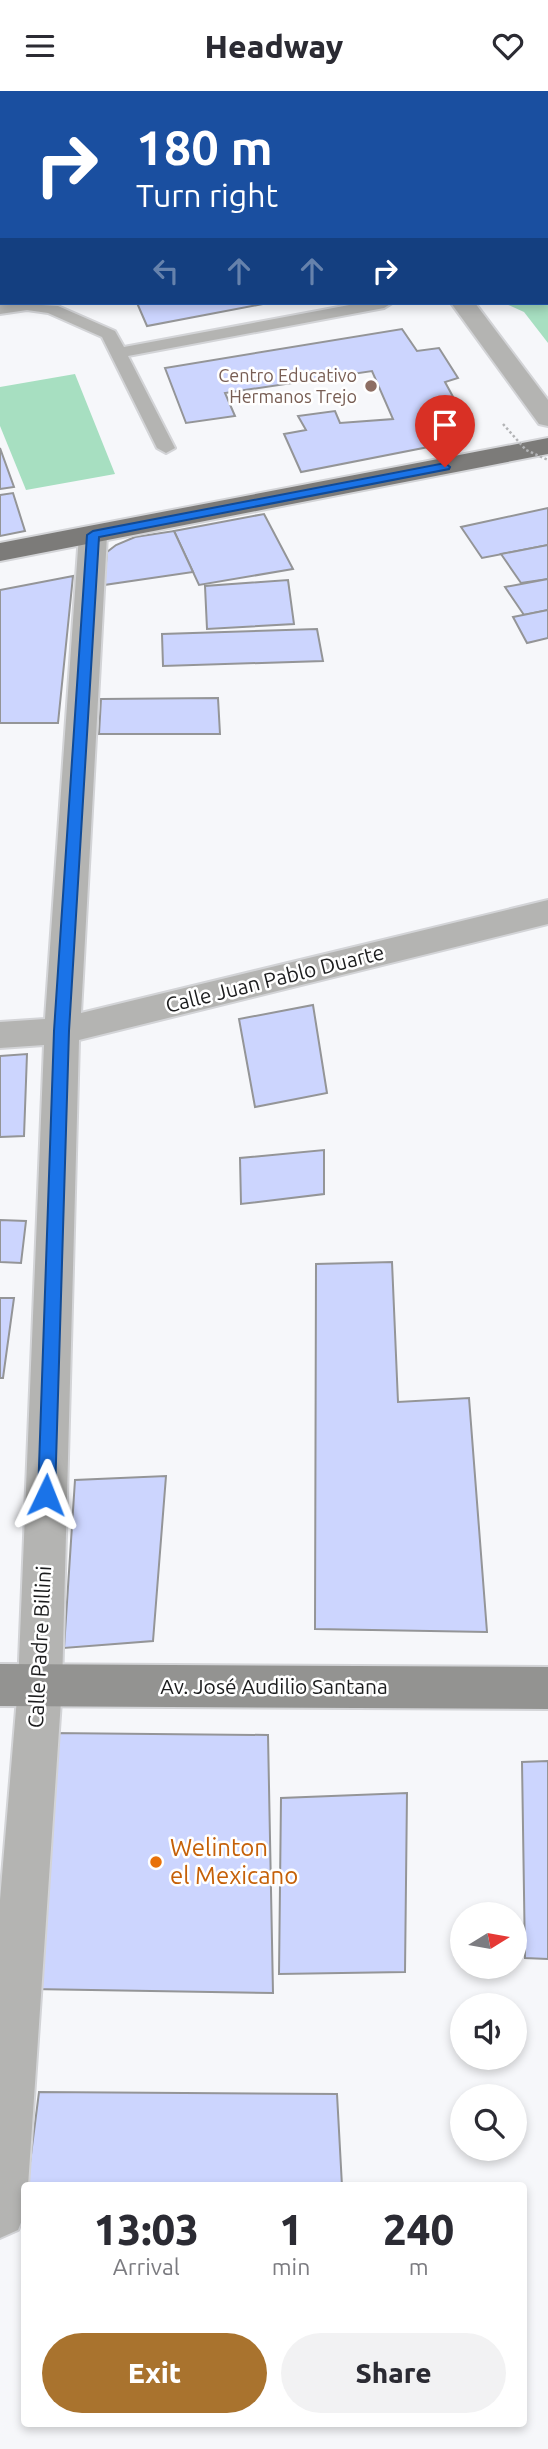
<!DOCTYPE html>
<meta charset="utf-8">
<style>
body{margin:0;font-family:Ubuntu,sans-serif;background:#f2f2f3;color:#2b2b33;height:100vh;display:flex;flex-direction:column;font-size:26px;white-space:nowrap}
*{box-sizing:border-box;margin:0}
p{font-size:23px;color:#7c7c81}
.icon{flex:none;width:38px;height:38px;fill:none;stroke:currentColor;stroke-width:2;stroke-linecap:round;stroke-linejoin:round}
.map{position:relative;flex:1;overflow:hidden}
.drawer{position:absolute;left:21px;top:2091px;width:506px;height:245px;display:flex;flex-direction:column;background:#fff;border-radius:7px;box-shadow:0 4px 10px #0003}
.drawer>*{flex:none}
.hud{position:absolute;left:0px;top:0px;width:550px;height:214px;box-shadow:0 4px 10px #0003;background:#1a4fa0;color:#fff;overflow:hidden}
.needle{width:46px;rotate:79deg}
.controls{position:absolute;left:450px;top:1811px;display:grid;gap:14px}
.controls a{display:grid;place-items:center;width:77px;height:77px;border-radius:50%;background:#fff;box-shadow:0 4px 10px #0003;font-size:35px}
.pin{position:absolute;display:grid;place-items:center;width:60px;height:60px;color:#fff;margin:-72px -30px;border-radius:50% 50% 50% 0;rotate:-45deg;box-shadow:0 0 7px #0007}
.pin .icon{rotate:45deg}
.me{position:absolute;width:77px;margin:-38px;rotate:2deg;stroke-linejoin:round;filter:drop-shadow(0 0 5px #0008)}
.turn{display:flex;align-items:center;gap:24px;height:147px;padding:0 21px;font-size:32px}
.turn .icon{width:91px;height:91px;stroke-width:2.5}
.turn b{display:block;font-size:49px;line-height:60px}
.lanes{display:flex;align-items:center;height:66px;padding:0 21px;background:#0003;justify-content:center;gap:35px;direction:ltr}
.lanes .off{opacity:.35}
.eta{display:flex;justify-content:space-evenly;align-items:center;height:119px;text-align:center}
.eta b{font-size:42px;font-weight:800;line-height:49px}
.button{display:flex;gap:14px;margin-top:auto;padding:14px 21px}
.button a{flex:1;height:80px;border-radius:42px;background:#a9732e;color:#fff;font-size:28px;font-weight:800;line-height:80px;text-align:center}
.button a+a{background:#f2f2f3;color:#2b2b33}
header{display:flex;justify-content:space-between;align-items:center;height:91px;padding:0 21px;background:#fff;font-size:32px;font-weight:800}
.map>svg:first-child{display:block}
.green{fill:#a7dfc1}
.building{fill:#ccd5fe;stroke:#949597;stroke-width:2}
.lines{fill:none;stroke-linecap:round;stroke-linejoin:round}
.service-casing{stroke:#d3d4d7;stroke-width:4}
.minor-casing{stroke:#d3d4d7;stroke-width:4}
.secondary-casing{stroke:#d3d4d7;stroke-width:4}
.primary-casing{stroke:#d3d4d7;stroke-width:4}
.service{fill:#b4b4b2;fill-rule:evenodd}
.minor{fill:#b4b4b2;fill-rule:evenodd}
.secondary{fill:#939391;fill-rule:evenodd}
.primary{fill:#7c7b79;fill-rule:evenodd}
.path-bridge{stroke:#b3b4b6;stroke-width:2.5;stroke-dasharray:2.5 2.5;stroke-linecap:butt}
.route{fill:#1a73e8;stroke:#114b97;stroke-width:2}
.education-dot{fill:#8d6e63;stroke:#fff;stroke-width:2.5}
.food-dot{fill:#e8710a;stroke:#fff;stroke-width:2.5}
.labels{text-anchor:middle;stroke-width:5;stroke-linejoin:round;paint-order:stroke}
.far-education-label{font-size:18px;fill:#785e54;stroke:#fff;text-anchor:end}
.street-label{font-size:21px;fill:#1b1c1d;stroke:#fff}
.near-food-label{font-size:24px;fill:#c56008;stroke:#fff;text-anchor:start}
</style>
<header><svg class="icon" aria-label="menu" viewBox="0 0 24 24"><path d="M4 6h16M4 12h16M4 18h16"/></svg>Headway<svg class="icon" aria-label="heart" viewBox="0 0 24 24"><path d="M12 20l-8-8c-3-5 5-10 8-4 3-6 11-1 8 4z"/></svg></header>
<div class="map">
<svg width="548" height="2358" viewBox="0 0 548 2358">
<rect width="100%" height="100%" fill="#f6f7fa"/>
<g class="green">
<path d="M326 0H548V252L524 221 504 212H548V2Z"/>
<path d="M75 283 115 383 26 399 0 335V296Z"/>
</g>
<g class="building">
<path d="M137 212H268L147 235Z"/>
<path d="M402 238 417 260 439 257 458 287 445 291 457 313 446 316 464 349 301 381 284 343 306 339 298 325 335 320 340 332 393 328 372 280 225 302 235 325 186 332 165 277Z"/>
<path d="M0 357 14 396 0 398Z"/>
<path d="M13 402 25 440 0 445V404Z"/>
<path d="M548 417V454L482 467 461 436Z"/>
<path d="M264 423 293 478 199 494 174 440Z"/>
<path d="M174 440 193 481 104 494 107 461 116 454 135 446Z"/>
<path d="M548 454V488L521 492 501 463Z"/>
<path d="M73 485 58 632H0V499Z"/>
<path d="M548 488V519L524 524 505 496Z"/>
<path d="M288 489 294 533 207 538 205 495Z"/>
<path d="M548 519V547L527 552 513 526Z"/>
<path d="M317 538 323 570 163 575 162 543Z"/>
<path d="M218 607 220 643H99L101 608Z"/>
<path d="M313 914 327 1002 255 1016 239 928Z"/>
<path d="M27 963 24 1045 0 1046V965Z"/>
<path d="M324 1059V1103L241 1113 240 1067Z"/>
<path d="M0 1129 26 1130 21 1172 0 1171Z"/>
<path d="M392 1171 398 1311 469 1307 487 1541 315 1538 316 1173Z"/>
<path d="M0 1207H14L3 1287H0Z"/>
<path d="M166 1385 153 1550 64 1557 75 1389Z"/>
<path d="M50 1642 268 1644 273 1902 32 1898Z"/>
<path d="M548 1670V1868L525 1867 522 1671Z"/>
<path d="M407 1702 405 1881 279 1883 281 1707Z"/>
<path d="M39 2001 337 2003 342 2095H27Z"/>
</g>
<g class="lines">
<g class="service-casing">
<path id="service" d="M10 212 58 215 115 240 124 256 360 212H392L384 217 128 265 175 357 166 362 157 357 102 246 48 222 27 219 0 223V213Z"/>
</g>
<g class="minor-casing">
<g id="minor">
<path d="M147 0H180L146 2Z"/>
<path d="M295 0H317L318 2H296Z"/>
<rect x="0" y="16" width="2" height="14"/>
<path d="M451 212H475L548 309V335L539 333Z"/>
<path d="M93 436 103 438 107 444 81 922 548 809V833L79 949 62 1595 28 2095H24V2124L18 2139 0 2147V1809L18 1595 44 954 0 957V931L45 928 79 444 83 438Z"/>
</g>
</g>
<g class="secondary-casing">
<path id="secondary" d="M0 1573 548 1576V1618L0 1615Z"/>
</g>
<g class="primary-casing">
<path id="primary" d="M548 347V363L0 470V452Z"/>
</g>
<use href="#service" class="service"/>
<use href="#minor" class="minor"/>
<use href="#secondary" class="secondary"/>
<use href="#primary" class="primary"/>
<path class="path-bridge" d="M503 333 526 359 548 369"/>
</g>
<path class="route" d="M445 372 450 376 449 378 99 446 69 940 55 1404 52 1409 46 1411 40 1409 38 1404 54 940 87 444 93 440Z"/>
<circle class="education-dot" cx="371" cy="295" r="7"/>
<circle class="food-dot" cx="156" cy="1771" r="7"/>
<g class="labels">
<g class="far-education-label">
<text x="357" y="291">Centro Educativo<tspan x="357" dy="21">Hermanos Trejo</tspan></text>
</g>
<g class="street-label">
<text transform="translate(275 888) rotate(-14)" y="7">Calle Juan Pablo Duarte</text>
<text transform="translate(40 1556) rotate(-87)" y="7">Calle Padre Billini</text>
<text x="274" y="1603">Av. José Audilio Santana</text>
</g>
<g class="near-food-label">
<text x="170" y="1765">Welinton<tspan x="170" dy="28">el Mexicano</tspan></text>
</g>
</g>
</svg>
<div class="controls">
<a><svg class="needle" viewBox="-14 -14 28 28"><path d="M0-13l5 13h-10z" fill="#e53935"/><path d="M0 13l5-13h-10z" fill="#7c7c81"/></svg></a>
<a><svg class="icon" aria-label="sound" viewBox="0 0 24 24"><path d="M4 9h4l5-4v14l-5-4H4zM17 9q2 3 0 6"/></svg></a>
<a><svg class="icon" aria-label="search" viewBox="0 0 24 24"><circle cx="10" cy="10" r="6"/><path d="M15 15l6 6"/></svg></a>
</div>
<div class="pin" style="left:445px;top:376px;background:#d93025"><svg class="icon" aria-label="arrive" viewBox="0 0 24 24"><path d="M6 21V4h12l-3 4 3 4H6"/></svg></div>
<svg class="me" style="left:46px;top:1404px" viewBox="-20 -20 40 40"><path d="M0-17L14 15 0 8-14 15z" fill="#1a73e8" stroke="#fff" stroke-width="4"/></svg>
<div class="hud">
<div class="turn"><svg class="icon" aria-label="right" viewBox="0 0 24 24"><path d="M7 20v-9h11M14 6l5 5-5 5"/></svg><div><b>180 m</b>Turn right</div></div>
<div class="lanes"><svg class="icon off" aria-label="left" viewBox="0 0 24 24"><path d="M17 20v-9H6M10 6l-5 5 5 5"/></svg><svg class="icon off" aria-label="ahead" viewBox="0 0 24 24"><path d="M12 20V5M6 11l6-6 6 6"/></svg><svg class="icon off" aria-label="ahead" viewBox="0 0 24 24"><path d="M12 20V5M6 11l6-6 6 6"/></svg><svg class="icon" aria-label="right" viewBox="0 0 24 24"><path d="M7 20v-9h11M14 6l5 5-5 5"/></svg></div>
</div>
<section class="drawer">
<div class="eta">
<div><b>13:03</b><p>Arrival</p></div>
<div><b>1</b><p>min</p></div>
<div><b>240</b><p>m</p></div>
</div>
<div class="button"><a>Exit</a><a>Share</a></div>
</section>
</div>
